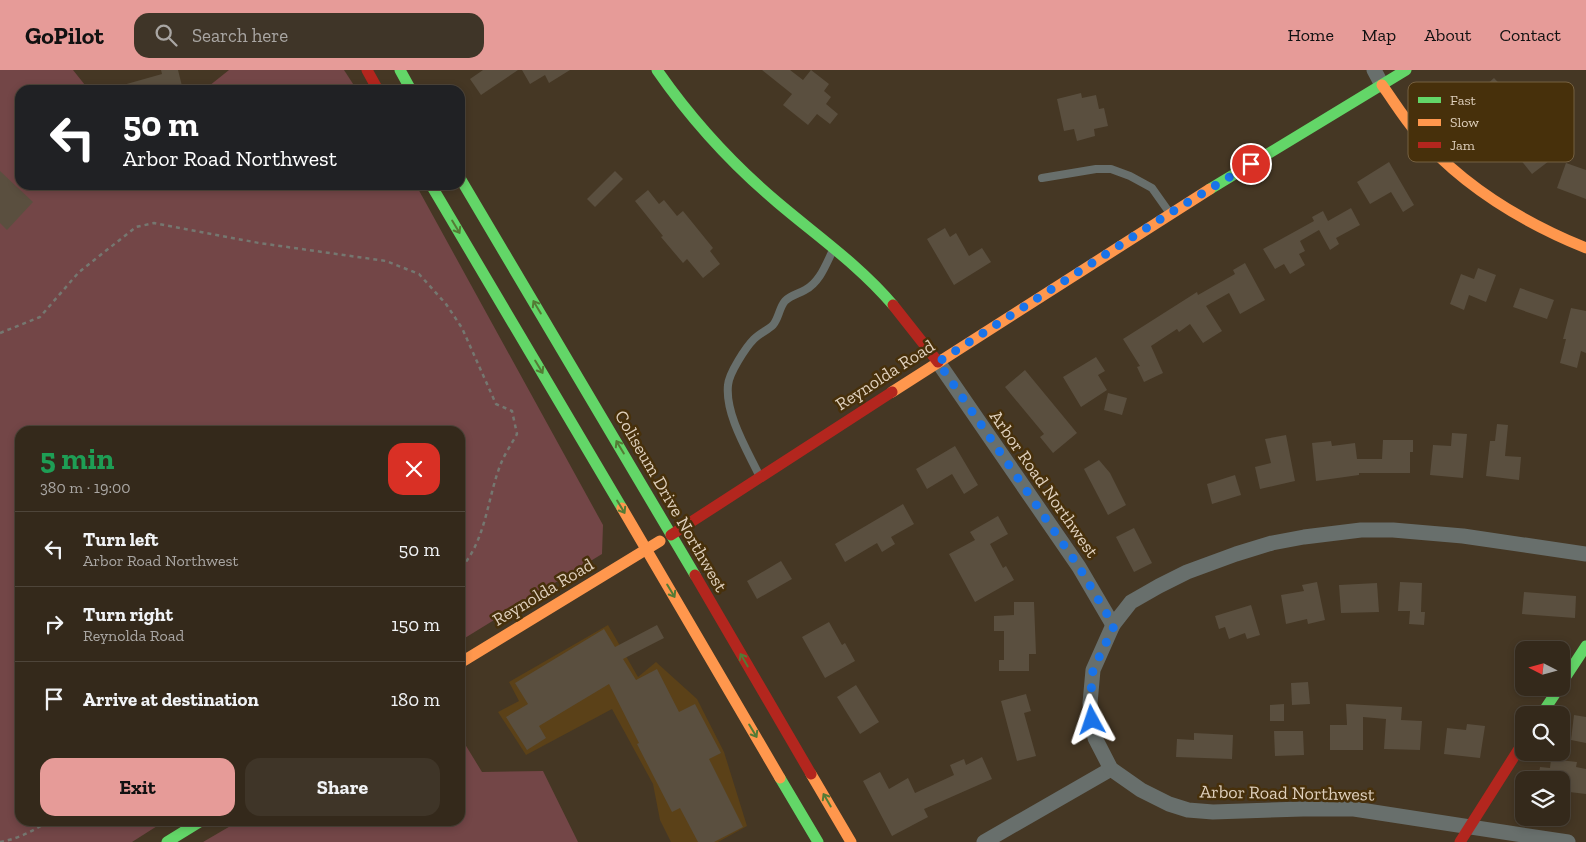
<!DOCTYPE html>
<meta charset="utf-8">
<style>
body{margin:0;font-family:"Zilla Slab",serif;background:#3f3528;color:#f1f3f6;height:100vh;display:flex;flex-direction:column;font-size:19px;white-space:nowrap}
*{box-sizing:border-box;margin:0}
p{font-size:16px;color:#a9a6a3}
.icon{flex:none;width:28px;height:28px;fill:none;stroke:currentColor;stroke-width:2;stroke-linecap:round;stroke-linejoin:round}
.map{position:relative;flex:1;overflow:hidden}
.panel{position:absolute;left:15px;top:356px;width:450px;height:400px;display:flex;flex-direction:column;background:#34291b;border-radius:15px;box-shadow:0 2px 8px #0003,0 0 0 1px #4e453a}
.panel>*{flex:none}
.banner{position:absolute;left:15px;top:15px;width:450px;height:105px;border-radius:15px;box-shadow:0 2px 8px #0003,0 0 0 1px #4e453a;background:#202124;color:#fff;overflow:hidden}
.needle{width:32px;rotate:276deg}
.controls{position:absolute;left:1515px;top:571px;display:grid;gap:10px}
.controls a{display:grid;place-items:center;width:55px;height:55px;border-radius:10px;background:#34291b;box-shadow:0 2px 8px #0003,0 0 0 1px #4e453a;font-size:25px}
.pin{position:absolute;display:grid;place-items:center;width:42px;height:42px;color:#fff;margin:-21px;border:2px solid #fff;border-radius:50%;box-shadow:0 1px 5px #0007}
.me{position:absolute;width:55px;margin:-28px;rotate:355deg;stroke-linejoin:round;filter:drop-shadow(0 0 4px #0008)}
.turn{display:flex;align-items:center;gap:18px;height:105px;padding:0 25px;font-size:22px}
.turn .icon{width:65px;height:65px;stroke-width:2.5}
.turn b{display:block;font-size:35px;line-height:42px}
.round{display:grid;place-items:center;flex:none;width:52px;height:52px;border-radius:15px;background:#3f3528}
.head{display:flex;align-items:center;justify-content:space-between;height:85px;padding:0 25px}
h1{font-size:30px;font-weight:700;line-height:38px;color:#1e9e55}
.action{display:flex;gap:10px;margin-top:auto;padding:10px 25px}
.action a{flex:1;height:58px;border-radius:15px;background:#e69b98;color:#111;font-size:20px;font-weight:700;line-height:58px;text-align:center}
.action a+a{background:#3f3528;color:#f1f3f6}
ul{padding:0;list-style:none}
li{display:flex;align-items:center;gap:15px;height:75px;padding:0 25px;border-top:1px solid #4e453a}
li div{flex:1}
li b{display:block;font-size:19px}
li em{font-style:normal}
header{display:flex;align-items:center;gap:30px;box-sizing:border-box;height:70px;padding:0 25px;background:#e69b98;color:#111}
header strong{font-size:24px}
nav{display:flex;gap:28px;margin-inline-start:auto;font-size:18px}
.search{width:350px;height:45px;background:#3f3528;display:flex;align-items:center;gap:12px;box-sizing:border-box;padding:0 18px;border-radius:15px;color:#a9a6a3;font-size:19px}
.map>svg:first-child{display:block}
.built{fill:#5b4118}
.green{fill:#734647}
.building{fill:#5a4f3f}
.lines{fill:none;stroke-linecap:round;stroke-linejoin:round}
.path{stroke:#757770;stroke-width:2.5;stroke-dasharray:4 4;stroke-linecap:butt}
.lane{stroke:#686f6c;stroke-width:8}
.street{stroke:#686f6c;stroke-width:15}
.fast{stroke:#63d668;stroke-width:11}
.slow{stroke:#ff974d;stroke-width:11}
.jam{stroke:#b3261e;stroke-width:11}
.oneway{stroke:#547b35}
.route{stroke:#1a73e8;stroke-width:9;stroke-dasharray:0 16.2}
.labels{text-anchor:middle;stroke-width:5;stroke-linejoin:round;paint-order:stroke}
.street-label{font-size:18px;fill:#dfd0bd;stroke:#47300b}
.key{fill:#47300b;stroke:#756040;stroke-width:1}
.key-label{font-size:14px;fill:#dfd0bd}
</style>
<header>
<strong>GoPilot</strong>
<div class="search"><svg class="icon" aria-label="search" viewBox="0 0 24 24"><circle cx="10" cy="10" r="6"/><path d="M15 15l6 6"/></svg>Search here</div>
<nav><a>Home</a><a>Map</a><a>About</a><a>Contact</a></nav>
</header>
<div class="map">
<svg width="1586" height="772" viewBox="0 0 1586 772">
<rect width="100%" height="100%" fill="#453724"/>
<path class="built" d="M608 555 638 607 656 592 697 629 724 682 747 756 718 772H671L660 750 653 714 612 639 526 685 498 642 519 631 509 612Z"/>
<g class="green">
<path d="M0 0H73L89 20H20V115H416L603 455 602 484 460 571V361H20V751H165L132 772H0Z"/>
<path d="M229 0H344L357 20H204Z"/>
<path d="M460 666 482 702 543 701 578 772H203L239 751H460Z"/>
</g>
<g class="building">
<path d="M161 0H178L183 20H117L116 17 162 4Z"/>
<path d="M483 0H518L481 25 470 9Z"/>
<path d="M522 0H570L549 13 545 5 530 14Z"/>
<path d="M762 0H790L803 10 811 0 829 14 824 21 831 27 826 34 838 44 830 54 817 44 808 55 783 35 792 24Z"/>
<path d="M1494 8 1512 27 1491 47 1473 27Z"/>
<path d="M1081 23 1082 28 1096 25 1099 39 1104 38 1108 56 1094 59 1095 66 1077 71 1074 59 1064 61 1057 29Z"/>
<path d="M1526 66 1539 82 1544 78 1553 88 1532 104 1511 78Z"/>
<path d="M1389 92 1414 135 1403 142 1391 122 1370 134 1357 112Z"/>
<path d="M1566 93 1586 100V129L1557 118Z"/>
<path d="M0 101 33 132 7 160 0 153Z"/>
<path d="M615 101 623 109 595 137 587 129Z"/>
<path d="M648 120 659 134 664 130 677 146 683 141 713 178 710 181 720 194 703 208 687 189 683 193 661 167 663 166 635 131Z"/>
<path d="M1351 138 1360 155 1336 168 1339 174 1330 180 1319 160 1300 171 1305 181 1299 184 1305 195 1290 204 1284 194 1275 199 1263 179 1314 151 1312 147 1323 141 1328 151Z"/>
<path d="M945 158 950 167 956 163 969 186 982 178 991 192 954 215 927 169Z"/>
<path d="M1245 193 1265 230 1240 244 1229 223 1206 236 1222 261 1203 273 1190 254 1179 262 1177 259 1151 276 1163 303 1144 312 1137 297 1140 296 1123 269 1197 222 1198 225 1235 204 1233 200Z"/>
<path d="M1478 198 1496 205 1486 232 1469 225 1464 240 1450 234 1461 204 1474 209Z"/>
<path d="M1520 218 1554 230 1547 249 1513 237Z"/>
<path d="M1571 238 1586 241V283L1581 281 1577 298 1560 293 1566 269H1563Z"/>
<path d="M1096 287 1105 301 1098 305 1107 320 1081 337 1063 307Z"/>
<path d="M1025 300 1077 363 1053 383 1040 367 1044 364 1005 317Z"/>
<path d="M1108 323 1127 328 1122 345 1104 340Z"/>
<path d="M1497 354 1508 355 1505 386 1521 387 1519 410 1486 406 1490 371H1495Z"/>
<path d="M1452 363 1467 364 1463 408 1430 405 1433 375 1451 376Z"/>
<path d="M1286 365 1295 411 1260 419 1255 397 1271 393 1265 369Z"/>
<path d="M1383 370H1413V382H1410V403H1359V405L1316 411 1312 373 1331 371 1332 376 1355 373 1357 389H1382Z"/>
<path d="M955 376 978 415 964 424 952 404 927 419 916 399Z"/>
<path d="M1099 390 1110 403 1126 435 1108 445 1084 399Z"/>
<path d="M1235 405 1241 425 1212 434 1207 414Z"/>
<path d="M903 434 914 454 891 467 895 474 882 482 877 473 845 492 835 474Z"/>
<path d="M998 446 1008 464 990 474 1003 498 1006 496 1014 510 975 532 949 484 975 470 970 462Z"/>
<path d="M1134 458 1152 493 1134 502 1116 467Z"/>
<path d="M781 491 792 509 757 529 747 511Z"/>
<path d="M1317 512 1325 550 1308 554 1307 549 1286 554 1281 525 1304 521 1302 515Z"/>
<path d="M1400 512 1422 513 1421 542H1425L1424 555 1409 554 1410 541H1398Z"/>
<path d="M1377 513 1379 542 1341 543 1339 515Z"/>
<path d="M1524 522 1576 526 1575 548 1522 544Z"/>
<path d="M1014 532H1034L1036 584H1029V601H999V590H1004V561H994V546L1014 545Z"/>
<path d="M1251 535 1260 565 1247 569 1245 563 1229 569 1225 557 1219 559 1215 546Z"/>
<path d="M829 552 842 575 845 573 855 591 825 608 802 567Z"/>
<path d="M657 555 664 568 623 589 636 610 657 599 679 642 695 634 721 683 709 689 743 757 714 772H698L680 738 672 742 637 674 639 673 609 614 539 656 546 668 527 680 506 647 528 634 515 613 604 559 615 577Z"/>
<path d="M1308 612 1310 634 1292 635 1291 613Z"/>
<path d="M856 615 879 652 860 664 837 627Z"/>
<path d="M1026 624 1031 641 1024 643 1036 686 1017 691 1001 631Z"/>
<path d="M1284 634V651H1270V635Z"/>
<path d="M1346 634 1402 637 1401 650 1422 651 1420 680 1384 679 1386 649 1363 647V680H1330V655H1347Z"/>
<path d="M1574 645 1586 647V673L1571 670Z"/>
<path d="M1467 654 1485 656 1480 688 1444 684 1447 658 1466 660Z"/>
<path d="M1274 661H1303L1304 685 1275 686Z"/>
<path d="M1194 663 1233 665 1232 689 1176 687 1177 669 1194 670Z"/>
<path d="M982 687 992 709 924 739 928 747 892 766 863 711 880 702 889 719 908 708 915 723 954 705 950 695 964 689 966 695Z"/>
<path d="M1551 689 1577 692 1576 697 1586 699V724L1561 721V710H1538L1540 697 1550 698Z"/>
</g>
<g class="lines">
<g class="path">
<path d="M0 263 40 247 79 202 136 157 154 153 259 173 386 191 419 204 446 234 462 258 496 334 512 341 517 364C512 373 506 382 502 391 487 426 487 470 460 499"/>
<path d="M0 772C17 769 34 761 48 751"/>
</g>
<g class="lane">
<path d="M1042 108 1096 99H1111L1130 106 1152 118 1169 142"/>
<path d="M759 405C747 380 725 344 728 315 729 303 746 277 754 269 760 263 768 260 773 255 779 248 779 238 785 231 791 225 798 224 805 220 820 212 826 194 833 180"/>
</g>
<g class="street">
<path d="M1374 0 1382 15"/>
<path d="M938 292 1079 497 1113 555"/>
<path d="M984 772 1111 699"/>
<path d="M1568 772 1354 739H1303L1213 742 1188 740 1169 734 1141 720 1111 699 1095 668 1090 633 1093 600 1113 555 1131 532 1159 516 1187 502 1236 484 1272 473 1304 467 1361 460H1393L1463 466 1586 484"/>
</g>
<g class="fast">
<path d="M400 0 411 20"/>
<path d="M657 0C691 49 731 93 777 132 817 166 859 195 893 235"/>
<path d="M460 108 695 505"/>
<path d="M431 115 622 438"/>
<path d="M1210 119 1406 0"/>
<path d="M1561 614 1586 576"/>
<path d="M1541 645 1559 618"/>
<path d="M780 708 818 772"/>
<path d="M167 772 201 751"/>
</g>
<g class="slow">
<path d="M1382 15C1393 30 1403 47 1416 62 1461 115 1522 152 1586 178"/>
<path d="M892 322 1210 119"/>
<path d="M622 438 780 708"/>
<path d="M460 593 660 471"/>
<path d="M811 704 851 772"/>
</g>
<g class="jam">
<path d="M367 0 378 20"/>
<path d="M893 235 938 292"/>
<path d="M671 465 892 322"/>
<path d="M695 505 811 704"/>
<path d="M1460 772 1524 671"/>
</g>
</g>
<defs><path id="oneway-shaft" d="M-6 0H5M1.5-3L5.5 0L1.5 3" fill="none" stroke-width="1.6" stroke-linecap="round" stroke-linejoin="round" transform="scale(1.25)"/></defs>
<g class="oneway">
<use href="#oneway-shaft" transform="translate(456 157) rotate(59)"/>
<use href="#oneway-shaft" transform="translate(537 237) rotate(-121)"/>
<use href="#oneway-shaft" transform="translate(539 297) rotate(59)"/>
<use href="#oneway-shaft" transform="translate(620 377) rotate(-121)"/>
<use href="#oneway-shaft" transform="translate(621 437) rotate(59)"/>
<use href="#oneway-shaft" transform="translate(671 521) rotate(59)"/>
<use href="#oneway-shaft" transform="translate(744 590) rotate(-120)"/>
<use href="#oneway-shaft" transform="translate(753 661) rotate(59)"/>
<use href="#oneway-shaft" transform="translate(827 730) rotate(-120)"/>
</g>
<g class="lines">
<path class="route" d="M1092 650 1090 633 1093 600 1114 556 1079 497 938 292 1170 143 1251 94"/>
</g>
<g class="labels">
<g class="street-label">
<text transform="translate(885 305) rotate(-33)" y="6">Reynolda Road</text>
<text transform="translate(1044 414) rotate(55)" y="6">Arbor Road Northwest</text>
<text transform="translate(671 431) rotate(60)" y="6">Coliseum Drive Northwest</text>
<text transform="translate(543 522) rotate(-31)" y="6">Reynolda Road</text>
<text transform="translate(1287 723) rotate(1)" y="6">Arbor Road Northwest</text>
</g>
</g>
<rect x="1408" y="12" width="166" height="80" rx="8" class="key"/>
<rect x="1418" y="27" width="23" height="6" fill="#63d668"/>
<rect x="1418" y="49" width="23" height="7" fill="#ff974d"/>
<rect x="1418" y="72" width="23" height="6" fill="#b3261e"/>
<g class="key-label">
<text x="1450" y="35">Fast</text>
<text x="1450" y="57">Slow</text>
<text x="1450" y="80">Jam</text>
</g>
</svg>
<div class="controls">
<a><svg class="needle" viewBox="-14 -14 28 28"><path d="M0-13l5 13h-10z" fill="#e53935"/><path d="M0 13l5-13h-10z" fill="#a9a6a3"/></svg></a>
<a><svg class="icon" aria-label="search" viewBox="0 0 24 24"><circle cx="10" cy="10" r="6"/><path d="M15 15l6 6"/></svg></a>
<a><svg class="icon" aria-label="layers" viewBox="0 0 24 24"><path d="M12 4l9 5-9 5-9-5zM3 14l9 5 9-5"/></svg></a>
</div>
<div class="pin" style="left:1251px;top:94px;background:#d93025"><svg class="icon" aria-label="arrive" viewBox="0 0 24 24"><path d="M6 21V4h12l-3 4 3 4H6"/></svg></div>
<svg class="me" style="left:1092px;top:650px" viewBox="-20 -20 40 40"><path d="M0-17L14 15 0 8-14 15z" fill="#1a73e8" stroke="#fff" stroke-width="4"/></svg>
<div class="banner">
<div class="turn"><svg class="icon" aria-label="left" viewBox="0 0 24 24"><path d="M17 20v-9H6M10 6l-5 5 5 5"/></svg><div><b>50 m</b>Arbor Road Northwest</div></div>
</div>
<section class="panel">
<div class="head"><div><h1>5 min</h1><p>380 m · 19:00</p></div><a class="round" style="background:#d93025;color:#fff"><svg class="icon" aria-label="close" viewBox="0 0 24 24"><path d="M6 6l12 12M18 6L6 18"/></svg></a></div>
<ul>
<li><svg class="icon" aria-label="left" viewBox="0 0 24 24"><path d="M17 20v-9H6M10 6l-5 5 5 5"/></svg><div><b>Turn left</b><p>Arbor Road Northwest</p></div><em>50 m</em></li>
<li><svg class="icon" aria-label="right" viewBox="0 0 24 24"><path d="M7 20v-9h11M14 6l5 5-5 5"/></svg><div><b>Turn right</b><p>Reynolda Road</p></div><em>150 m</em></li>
<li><svg class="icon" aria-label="arrive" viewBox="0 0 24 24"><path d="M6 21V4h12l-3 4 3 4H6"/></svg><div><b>Arrive at destination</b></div><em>180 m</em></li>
</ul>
<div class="action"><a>Exit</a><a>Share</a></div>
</section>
</div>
